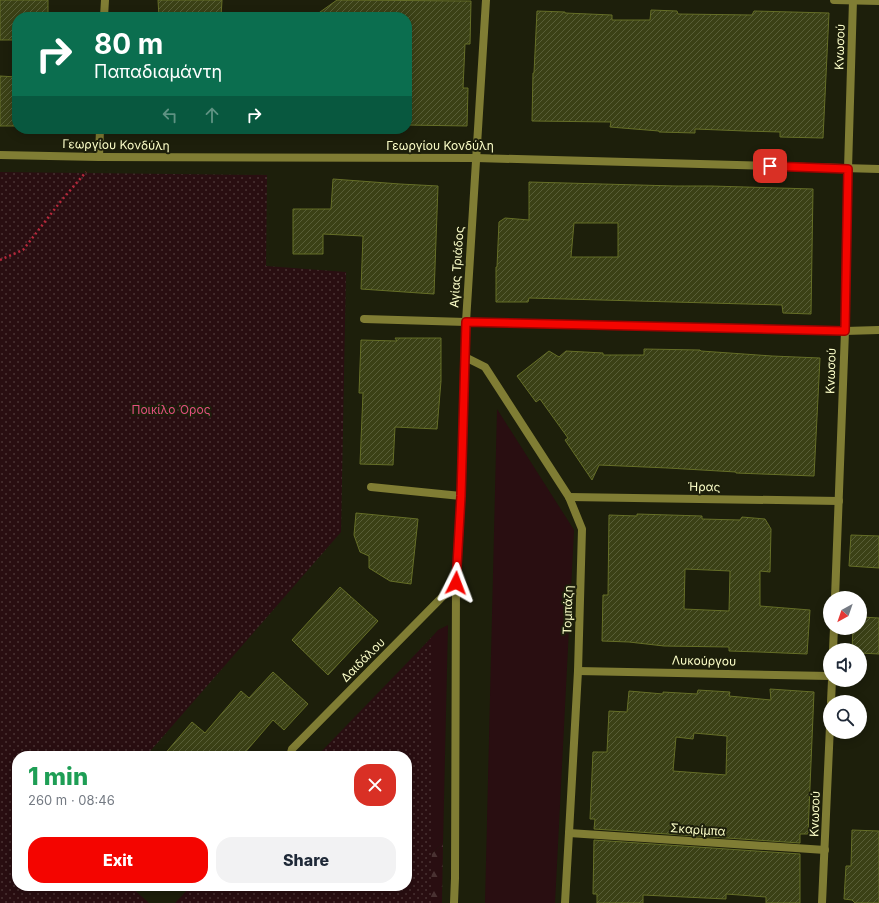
<!DOCTYPE html>
<meta charset="utf-8">
<style>
body{margin:0;font-family:Inter,sans-serif;background:#f2f2f3;color:#1f2937;height:100vh;display:flex;flex-direction:column;font-size:15px;white-space:nowrap}
*{box-sizing:border-box;margin:0}
p{font-size:13px;color:#747a83}
.icon{flex:none;width:22px;height:22px;fill:none;stroke:currentColor;stroke-width:2;stroke-linecap:round;stroke-linejoin:round}
.map{position:relative;flex:1;overflow:hidden}
.sheet{position:absolute;left:12px;top:751px;width:400px;height:140px;display:flex;flex-direction:column;background:#fff;border-radius:16px;box-shadow:0 2px 10px #0003}
.sheet>*{flex:none}
.guide{position:absolute;left:12px;top:12px;width:400px;height:122px;border-radius:16px;box-shadow:0 2px 10px #0003;background:#0b6e4f;color:#fff;overflow:hidden}
.needle{width:26px;rotate:220deg}
.tools{position:absolute;left:823px;top:591px;display:grid;gap:8px}
.tools a{display:grid;place-items:center;width:44px;height:44px;border-radius:50%;background:#fff;box-shadow:0 2px 10px #0003;font-size:20px}
.pin{position:absolute;display:grid;place-items:center;width:34px;height:34px;color:#fff;margin:-17px;border-radius:8px;box-shadow:0 2px 6px #0006}
.me{position:absolute;width:44px;margin:-22px;rotate:3deg;stroke-linejoin:round;filter:drop-shadow(0 0 3px #0008)}
.turn{display:flex;align-items:center;gap:14px;height:84px;padding:0 16px;font-size:18px}
.turn .icon{width:52px;height:52px;stroke-width:2.5}
.turn b{display:block;font-size:28px;line-height:34px}
.lanes{display:flex;align-items:center;height:38px;padding:0 16px;background:#0003;justify-content:center;gap:20px;direction:ltr}
.lanes .off{opacity:.35}
.round{display:grid;place-items:center;flex:none;width:42px;height:42px;border-radius:16px;background:#f2f2f3}
.headline{display:flex;align-items:center;justify-content:space-between;height:68px;padding:0 16px}
h1{font-size:24px;font-weight:800;line-height:30px;color:#1e9e55}
.primary-button{display:flex;gap:8px;margin-top:auto;padding:8px 16px}
.primary-button a{flex:1;height:46px;border-radius:16px;background:#f40500;color:#fff;font-size:16px;font-weight:800;line-height:46px;text-align:center}
.primary-button a+a{background:#f2f2f3;color:#1f2937}
.map>svg:first-child{display:block}
.green{fill:#290e11}
.forest{fill:url(#forest-firs)}
.park{fill:url(#park-dots)}
.building{fill:url(#building-hatch);stroke:#656e27;fill-rule:evenodd}
.lines{fill:none;stroke-linecap:round;stroke-linejoin:round}
.path{stroke:#b5283b;stroke-width:2.5;stroke-dasharray:2 3;stroke-linecap:butt}
.street{stroke:#807d34;stroke-width:8}
.route-casing{stroke:#9f0300;stroke-width:10}
.route{stroke:#f40500;stroke-width:7}
.labels{text-anchor:middle;stroke-width:4;stroke-linejoin:round;paint-order:stroke}
.street-label{font-size:12px;fill:#fdffc9;stroke:#1d1f0b}
.park-label{font-size:12px;fill:#e45081;stroke:#1d1f0b}
</style>
<div class="map">
<svg width="879" height="903" viewBox="0 0 879 903">
<defs>
<pattern id="forest-firs" width="22" height="20" patternUnits="userSpaceOnUse"><rect width="22" height="20" fill="#290e11"/><path d="M5 1l3.5 6h-7zM16 11l3.5 6h-7z" fill="#493232"/></pattern>
<pattern id="park-dots" width="8" height="8" patternUnits="userSpaceOnUse"><rect width="8" height="8" fill="#290e11"/><path d="M2 2h.1M6 6h.1" fill="none" stroke="#493232" stroke-width="1.8" stroke-linecap="round"/></pattern>
<pattern id="building-hatch" width="6" height="6" patternUnits="userSpaceOnUse"><rect width="6" height="6" fill="#3b4116"/><path d="M-1 1l2-2M0 6l6-6M5 7l2-2" fill="none" stroke="#585e37"/></pattern>
</defs>
<rect width="100%" height="100%" fill="#1d1f0b"/>
<g class="green">
<path d="M497 409 574 530 555 903H485Z"/>
<path d="M448 625 443 843 407 878V756H327L328 753 438 630Z"/>
</g>
<path class="forest" d="M443 843 442 903H393L407 886V878Z"/>
<g class="park">
<path d="M0 172 267 175 266 266 346 272 341 532 146 756H17V886H130L149 903H0Z"/>
<path d="M433 636 432 846 431 903H175L191 886H407V756H317Z"/>
</g>
<g class="building">
<path d="M0 0H48V17H17V40H0Z"/>
<path d="M158 0H222L221 17H159Z"/>
<path d="M337 0 471 1 470 44H465L463 88H468L467 126 407 125V17H313Z"/>
<path d="M651 10 677 11 678 14 752 15 754 11 829 13 823 138 780 137V132L745 131 695 129V133L659 132V131L610 127 611 122 532 121 533 73H534L537 11 565 12V13L612 15V20H650Z"/>
<path d="M0 76 17 77V126H0Z"/>
<path d="M333 179 400 184 438 186 434 294 361 289 363 236 323 234V254H293V209H331Z"/>
<path d="M529 182 675 186H711L813 189 811 314 783 313 782 305 529 298 528 302H496V267H497L499 222 505 218 529 220ZM574 223H618V257H571Z"/>
<path d="M395 338H441V381L437 429 395 427 393 465 360 464 363 393H359L361 340 397 341Z"/>
<path d="M644 349 700 350 701 351 772 356 820 358 814 476 736 473V472L668 468 599 465 592 480 565 440 568 438 540 399 536 402 517 376 549 351 559 357 566 351 603 353V355H644Z"/>
<path d="M356 513 418 519 411 584 390 581 369 568V556L360 552 354 535Z"/>
<path d="M637 514 702 516V519L740 520 742 517 765 519 771 529 770 572 760 571V606L810 610 807 654 760 652 729 651V647L664 646 629 642 602 641 603 595H608L609 515 637 516ZM685 569 730 571 729 611 684 609Z"/>
<path d="M851 535 879 536V568L849 566Z"/>
<path d="M340 587 378 621 328 675 292 640Z"/>
<path d="M862 617 879 618V654L860 653V650H852L853 628H860V622H862Z"/>
<path d="M273 672 308 704 284 730 273 720 242 756H163L192 722 205 733 241 691 249 698Z"/>
<path d="M770 689 814 692 808 834H800V843L594 829 595 819H590L593 752H607L609 711 627 712 629 691 663 694V692L697 694 698 690 730 692 729 696 771 700ZM694 733 727 736 726 775 673 771 676 737 693 739Z"/>
<path d="M852 830 879 831V903H855L852 900 844 899 846 866H851Z"/>
<path d="M594 840 800 854V903H766V897L726 894V899L643 895V903H597V894H593Z"/>
</g>
<g class="lines">
<path class="path" d="M0 260 23 250 61 201 86 172"/>
<g class="street">
<path d="M834 0 879 1"/>
<path d="M104 17 105 0"/>
<path d="M0 155 99 157 476 158 879 169"/>
<path d="M99 157 100 129"/>
<path d="M364 319 466 322 845 331 879 330"/>
<path d="M465 357 485 367 569 497 582 529 578 671 569 833 565 903"/>
<path d="M371 487 461 496"/>
<path d="M569 497 839 501"/>
<path d="M835 598 845 331 848 169 853 0"/>
<path d="M833 650 834 628"/>
<path d="M578 671 830 676"/>
<path d="M831 702 832 680"/>
<path d="M290 756 292 749 456 583"/>
<path d="M569 833 825 850"/>
<path d="M454 903 455 878 456 583 461 496 466 322 486 0"/>
<path d="M822 903 830 726"/>
</g>
</g>
<g class="lines">
<g class="route-casing">
<path id="route" d="M456 583 461 496 466 322 845 331 848 169 770 166"/>
</g>
<use href="#route" class="route"/>
</g>
<g class="labels">
<g class="street-label">
<text transform="translate(840 47) rotate(-88)" y="4">Κνωσού</text>
<text transform="translate(116 145) rotate(1)" y="4">Γεωργίου Κονδύλη</text>
<text x="440" y="150">Γεωργίου Κονδύλη</text>
<text transform="translate(457 267) rotate(-86)" y="4">Αγίας Τριάδος</text>
<text transform="translate(831 371) rotate(-88)" y="4">Κνωσού</text>
<text transform="translate(704 487) rotate(1)" y="4">Ήρας</text>
<text transform="translate(568 610) rotate(-88)" y="4">Τομπάζη</text>
<text transform="translate(363 660) rotate(-45)" y="4">Δαιδάλου</text>
<text transform="translate(704 661) rotate(1)" y="4">Λυκούργου</text>
<text transform="translate(815 814) rotate(-88)" y="4">Κνωσού</text>
<text transform="translate(698 830) rotate(4)" y="4">Σκαρίμπα</text>
</g>
<g class="park-label">
<text x="171" y="414">Ποικίλο Όρος</text>
</g>
</g>
</svg>
<div class="tools">
<a><svg class="needle" viewBox="-14 -14 28 28"><path d="M0-13l5 13h-10z" fill="#e53935"/><path d="M0 13l5-13h-10z" fill="#747a83"/></svg></a>
<a><svg class="icon" aria-label="sound" viewBox="0 0 24 24"><path d="M4 9h4l5-4v14l-5-4H4zM17 9q2 3 0 6"/></svg></a>
<a><svg class="icon" aria-label="search" viewBox="0 0 24 24"><circle cx="10" cy="10" r="6"/><path d="M15 15l6 6"/></svg></a>
</div>
<div class="pin" style="left:770px;top:166px;background:#d93025"><svg class="icon" aria-label="arrive" viewBox="0 0 24 24"><path d="M6 21V4h12l-3 4 3 4H6"/></svg></div>
<svg class="me" style="left:456px;top:583px" viewBox="-20 -20 40 40"><path d="M0-17L14 15 0 8-14 15z" fill="#f40500" stroke="#fff" stroke-width="4"/></svg>
<div class="guide">
<div class="turn"><svg class="icon" aria-label="right" viewBox="0 0 24 24"><path d="M7 20v-9h11M14 6l5 5-5 5"/></svg><div><b>80 m</b>Παπαδιαμάντη</div></div>
<div class="lanes"><svg class="icon off" aria-label="left" viewBox="0 0 24 24"><path d="M17 20v-9H6M10 6l-5 5 5 5"/></svg><svg class="icon off" aria-label="ahead" viewBox="0 0 24 24"><path d="M12 20V5M6 11l6-6 6 6"/></svg><svg class="icon" aria-label="right" viewBox="0 0 24 24"><path d="M7 20v-9h11M14 6l5 5-5 5"/></svg></div>
</div>
<section class="sheet">
<div class="headline"><div><h1>1 min</h1><p>260 m · 08:46</p></div><a class="round" style="background:#d93025;color:#fff"><svg class="icon" aria-label="close" viewBox="0 0 24 24"><path d="M6 6l12 12M18 6L6 18"/></svg></a></div>
<div class="primary-button"><a>Exit</a><a>Share</a></div>
</section>
</div>
